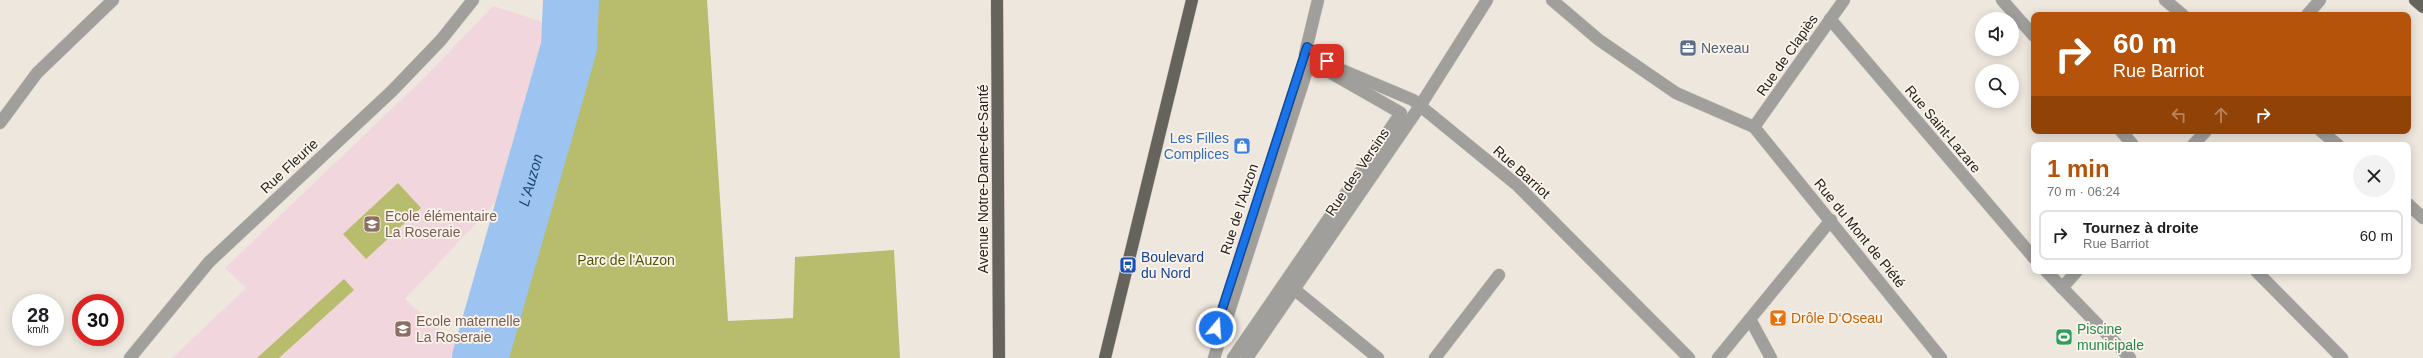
<!DOCTYPE html>
<html lang="fr">
<meta charset="utf-8">
<style>
body{margin:0;font-family:Helvetica,sans-serif;background:#f2f2f2;color:#202124;height:100vh;display:flex;flex-direction:column;font-size:15px;white-space:nowrap}
*{box-sizing:border-box;margin:0}
p{font-size:13px;color:#757577}
.icon{flex:none;width:22px;height:22px;fill:none;stroke:currentColor;stroke-width:2;stroke-linecap:round;stroke-linejoin:round}
.map{position:relative;flex:1;overflow:hidden}
.details{position:absolute;left:2031px;top:142px;width:380px;height:132px;display:flex;flex-direction:column;background:#fff;border-radius:8px;box-shadow:0 2px 10px #0003}
.details>*{flex:none}
.hud{position:absolute;left:2031px;top:12px;width:380px;height:122px;border-radius:8px;box-shadow:0 2px 10px #0003;background:#b45309;color:#fff;overflow:hidden}
.controls{position:absolute;left:1975px;top:12px;display:grid;gap:8px}
.controls a{display:grid;place-items:center;width:44px;height:44px;border-radius:50%;background:#fff;box-shadow:0 2px 10px #0003;font-size:20px}
.speed{position:absolute;left:12px;top:294px;display:flex;gap:8px;font-size:20px;font-weight:700;text-align:center}
.speed>*{display:grid;place-content:center;width:52px;height:52px;border-radius:50%;background:#fff;box-shadow:0 2px 10px #0003;line-height:1}
.speed small{font-size:10px;font-weight:400}
.speed .limit{border:6px solid #d22;background:#fff;color:#111}
.pin{position:absolute;display:grid;place-items:center;width:34px;height:34px;color:#fff;margin:-17px;border-radius:8px;box-shadow:0 2px 6px #0006}
.me{position:absolute;width:44px;margin:-22px;rotate:18deg;stroke-linejoin:round;filter:drop-shadow(0 0 3px #0008)}
.turn{display:flex;align-items:center;gap:14px;height:84px;padding:0 16px;font-size:18px}
.turn .icon{width:52px;height:52px;stroke-width:2.5}
.turn b{display:block;font-size:28px;line-height:34px}
.lanes{display:flex;align-items:center;height:38px;padding:0 16px;background:#0003;justify-content:center;gap:20px;direction:ltr}
.lanes .off{opacity:.35}
.round{display:grid;place-items:center;flex:none;width:42px;height:42px;border-radius:21px;background:#f2f2f2}
.head{display:flex;align-items:center;justify-content:space-between;height:68px;padding:0 16px}
h1{font-size:24px;font-weight:800;line-height:30px;color:#b45309}
ul{padding:0;list-style:none}
li{display:flex;align-items:center;gap:12px;height:50px;margin:0 8px 6px;padding:0 8px;border:2px solid #e0e0e0;border-radius:8px}
li div{flex:1}
li b{display:block;font-size:15px}
li em{font-style:normal}
.map>svg:first-child{display:block}
.education{fill:#f1d7dd}
.green{fill:#b8bd6e}
.lines{fill:none;stroke-linecap:round;stroke-linejoin:round}
.river{stroke:#9dc4f0;stroke-width:56}
.minor-casing{stroke:#cac4bc;stroke-width:13}
.major-casing{stroke:#cac4bc;stroke-width:13}
.minor{stroke:#a19f9b;stroke-width:12}
.major{stroke:#66635c;stroke-width:12}
.route-casing{stroke:#114b97;stroke-width:10}
.route{stroke:#1a73e8;stroke-width:7}
.labels{text-anchor:middle;stroke-width:3.5;stroke-linejoin:round;paint-order:stroke}
.service-label{font-size:14px;fill:#4e5e75;stroke:#fbf4eb;text-anchor:start}
.street-label{font-size:14px;fill:#25221f;stroke:#fbf4eb}
.shop-label{font-size:14px;fill:#366cbe;stroke:#fbf4eb;text-anchor:end}
.education-label{font-size:14px;fill:#785e54;stroke:#fbf4eb;text-anchor:start}
.transit-label{font-size:14px;fill:#164399;stroke:#fbf4eb;text-anchor:start}
.park-label{font-size:14px;fill:#535606;stroke:#fbf4eb}
.food-label{font-size:14px;fill:#c56008;stroke:#fbf4eb;text-anchor:start}
.leisure-label{font-size:14px;fill:#27864d;stroke:#fbf4eb;text-anchor:start}
.water-label{font-size:15px;font-style:italic;fill:#184675;stroke:#fbf4eb}
</style>
<div class="map">
<svg width="2423" height="358" viewBox="0 0 2423 358">
<rect width="100%" height="100%" fill="#eee7de"/>
<path class="education" d="M493 6 549 24 513 184 405 299 467 354 466 358H172L246 288 225 268 424 78Z"/>
<g class="green">
<path d="M591 0H707L728 321 793 318 795 257 894 250 900 358H486L568 132Z"/>
<path d="M398 183 421 208 366 259 343 234Z"/>
<path d="M344 279 354 290 279 358H257Z"/>
</g>
<g class="lines">
<path class="river" id="s1" d="M480 358 569 47 571 0"/>
<g class="minor-casing">
<g id="minor">
<path d="M1552 0 1599 40 1676 93 1754 127 1941 358"/>
<path d="M2002 0 2034 36"/>
<path d="M2165 0 2183 15"/>
<path d="M2307 15 2320 0"/>
<path d="M1830 19 2034 258"/>
<path d="M1307 47 1337 68 1413 100 1517 185 1689 358"/>
<path d="M1305 54 1318 0"/>
<path d="M0 123 37 73 113 0"/>
<path d="M1754 127 1844 0"/>
<path d="M2121 131 2133 145"/>
<path d="M2321 131 2338 145"/>
<path d="M2193 145 2206 131"/>
<path d="M2408 204 2423 218"/>
<path d="M2046 271 2130 358"/>
<path d="M2256 271 2342 358"/>
<path d="M2062 288 2077 271"/>
<path d="M1295 290 1378 358"/>
<path d="M1750 319 1771 358"/>
<path d="M130 358 209 262 392 91 441 40 473 0"/>
<path d="M1214 358 1310 61 1401 113 1233 358"/>
<path d="M1247 358 1420 106 1487 0"/>
<path d="M1435 358 1499 275"/>
<path d="M1718 358 1831 220"/>
</g>
</g>
<g class="major-casing">
<g id="major">
<path d="M997 0 999 358"/>
<path d="M2415 0 2423 7"/>
<path d="M1105 358 1192 0"/>
</g>
</g>
<use href="#minor" class="minor"/>
<use href="#major" class="major"/>
</g>
<g class="lines">
<g class="route-casing">
<path id="route" d="M1216 328 1307 47 1327 61"/>
</g>
<use href="#route" class="route"/>
</g>
<defs>
<g id="office-square" transform="scale(0.9)"><rect x="-9" y="-9" width="18" height="18" rx="4" fill="#5c6f8a" stroke="#fbf4eb"/><path d="M-6-3h4V-5.5h4V-3h4V5H-6ZM-1-4.5V-3h2v-1.5ZM-6 0V1H6V0Z" fill="#fff"/></g>
<g id="shop-square" transform="scale(0.9)"><rect x="-9" y="-9" width="18" height="18" rx="4" fill="#3f7fe0" stroke="#fbf4eb"/><path d="M-5-2.5h2.3a2.7 3.5 0 0 1 5.4 0H5L5.5 6h-11ZM-1.5-2.5h3a1.5 2.3 0 0 0-3 0Z" fill="#fff"/></g>
<g id="school-square" transform="scale(0.9)"><rect x="-9" y="-9" width="18" height="18" rx="4" fill="#8d6e63" stroke="#fbf4eb"/><path d="M0-5L7-2L0 1L-7-2ZM-4 1L0 2.5L4 1V4Q0 6-4 4Z" fill="#fff"/></g>
<g id="bus-square" transform="scale(0.9)"><rect x="-9" y="-9" width="18" height="18" rx="4" fill="#1a4fb4" stroke="#fbf4eb"/><path d="M-5-6H5V4H4V6H2V4H-2V6H-4V4H-5ZM-3.5-4V0h7V-4ZM-3.5 1.2v1.5H-2V1.2ZM2 1.2v1.5H3.5V1.2Z" fill="#fff"/></g>
<g id="bar-square" transform="scale(0.9)"><rect x="-9" y="-9" width="18" height="18" rx="4" fill="#e8710a" stroke="#fbf4eb"/><path d="M-6-5H6L.8 .8V4.5H3.5V6h-7V4.5H-.8V.8Z" fill="#fff"/></g>
<g id="stadium-square" transform="scale(0.9)"><rect x="-9" y="-9" width="18" height="18" rx="4" fill="#2e9e5b" stroke="#fbf4eb"/><path d="M0-5a6.5 5 0 1 0 0 10a6.5 5 0 1 0 0-10ZM-3.5-1.8h7v3.6h-7Z" fill="#fff"/></g>
</defs>
<g fill-rule="evenodd">
<use href="#office-square" x="1688" y="48"/>
<use href="#shop-square" x="1242" y="146"/>
<use href="#school-square" x="372" y="224"/>
<use href="#bus-square" x="1128" y="265"/>
<use href="#bar-square" x="1778" y="318"/>
<use href="#school-square" x="403" y="329"/>
<use href="#stadium-square" x="2064" y="337"/>
</g>
<g class="labels">
<g class="service-label">
<text x="1701" y="53">Nexeau</text>
</g>
<g class="street-label">
<text transform="translate(1787 55) rotate(-55)" y="5">Rue de Clapiès</text>
<text transform="translate(1943 129) rotate(50)" y="5">Rue Saint-Lazare</text>
<text transform="translate(289 166) rotate(-43)" y="5">Rue Fleurie</text>
<text transform="translate(1357 172) rotate(-56)" y="5">Rue des Versins</text>
<text transform="translate(1522 172) rotate(42)" y="5">Rue Barriot</text>
<text transform="translate(983 179) rotate(-90)" y="5">Avenue Notre-Dame-de-Santé</text>
<text transform="translate(1239 209) rotate(-72)" y="5">Rue de l'Auzon</text>
<text transform="translate(1860 233) rotate(51)" y="5">Rue du Mont de Piété</text>
</g>
<g class="shop-label">
<text x="1229" y="143">Les Filles<tspan x="1229" dy="16">Complices</tspan></text>
</g>
<g class="education-label">
<text x="385" y="221">Ecole élémentaire<tspan x="385" dy="16">La Roseraie</tspan></text>
<text x="416" y="326">Ecole maternelle<tspan x="416" dy="16">La Roseraie</tspan></text>
</g>
<g class="transit-label">
<text x="1141" y="262">Boulevard<tspan x="1141" dy="16">du Nord</tspan></text>
</g>
<g class="park-label">
<text x="626" y="265">Parc de l'Auzon</text>
</g>
<g class="food-label">
<text x="1791" y="323">Drôle D‘Oseau</text>
</g>
<g class="leisure-label">
<text x="2077" y="334">Piscine<tspan x="2077" dy="16">municipale</tspan></text>
</g>
<g class="water-label">
<text dy="5" stroke="none"><textPath href="#s1" startOffset="185">L'Auzon</textPath></text>
</g>
</g>
</svg>
<div class="controls">
<a><svg class="icon" aria-label="sound" viewBox="0 0 24 24"><path d="M4 9h4l5-4v14l-5-4H4zM17 9q2 3 0 6"/></svg></a>
<a><svg class="icon" aria-label="search" viewBox="0 0 24 24"><circle cx="10" cy="10" r="6"/><path d="M15 15l6 6"/></svg></a>
</div>
<div class="speed"><div>28<small>km/h</small></div><div class="limit">30</div></div>
<div class="pin" style="left:1327px;top:61px;background:#d93025"><svg class="icon" aria-label="arrive" viewBox="0 0 24 24"><path d="M6 21V4h12l-3 4 3 4H6"/></svg></div>
<svg class="me" style="left:1216px;top:328px" viewBox="-20 -20 40 40"><circle r="17" fill="#1a73e8" stroke="#fff" stroke-width="3"/><path d="M0-11L8 9 0 5-8 9z" fill="#fff"/></svg>
<div class="hud">
<div class="turn"><svg class="icon" aria-label="right" viewBox="0 0 24 24"><path d="M7 20v-9h11M14 6l5 5-5 5"/></svg><div><b>60 m</b>Rue Barriot</div></div>
<div class="lanes"><svg class="icon off" aria-label="left" viewBox="0 0 24 24"><path d="M17 20v-9H6M10 6l-5 5 5 5"/></svg><svg class="icon off" aria-label="ahead" viewBox="0 0 24 24"><path d="M12 20V5M6 11l6-6 6 6"/></svg><svg class="icon" aria-label="right" viewBox="0 0 24 24"><path d="M7 20v-9h11M14 6l5 5-5 5"/></svg></div>
</div>
<section class="details">
<div class="head"><div><h1>1 min</h1><p>70 m · 06:24</p></div><a class="round"><svg class="icon" aria-label="close" viewBox="0 0 24 24"><path d="M6 6l12 12M18 6L6 18"/></svg></a></div>
<ul>
<li><svg class="icon" aria-label="right" viewBox="0 0 24 24"><path d="M7 20v-9h11M14 6l5 5-5 5"/></svg><div><b>Tournez à droite</b><p>Rue Barriot</p></div><em>60 m</em></li>
</ul>
</section>
</div>
